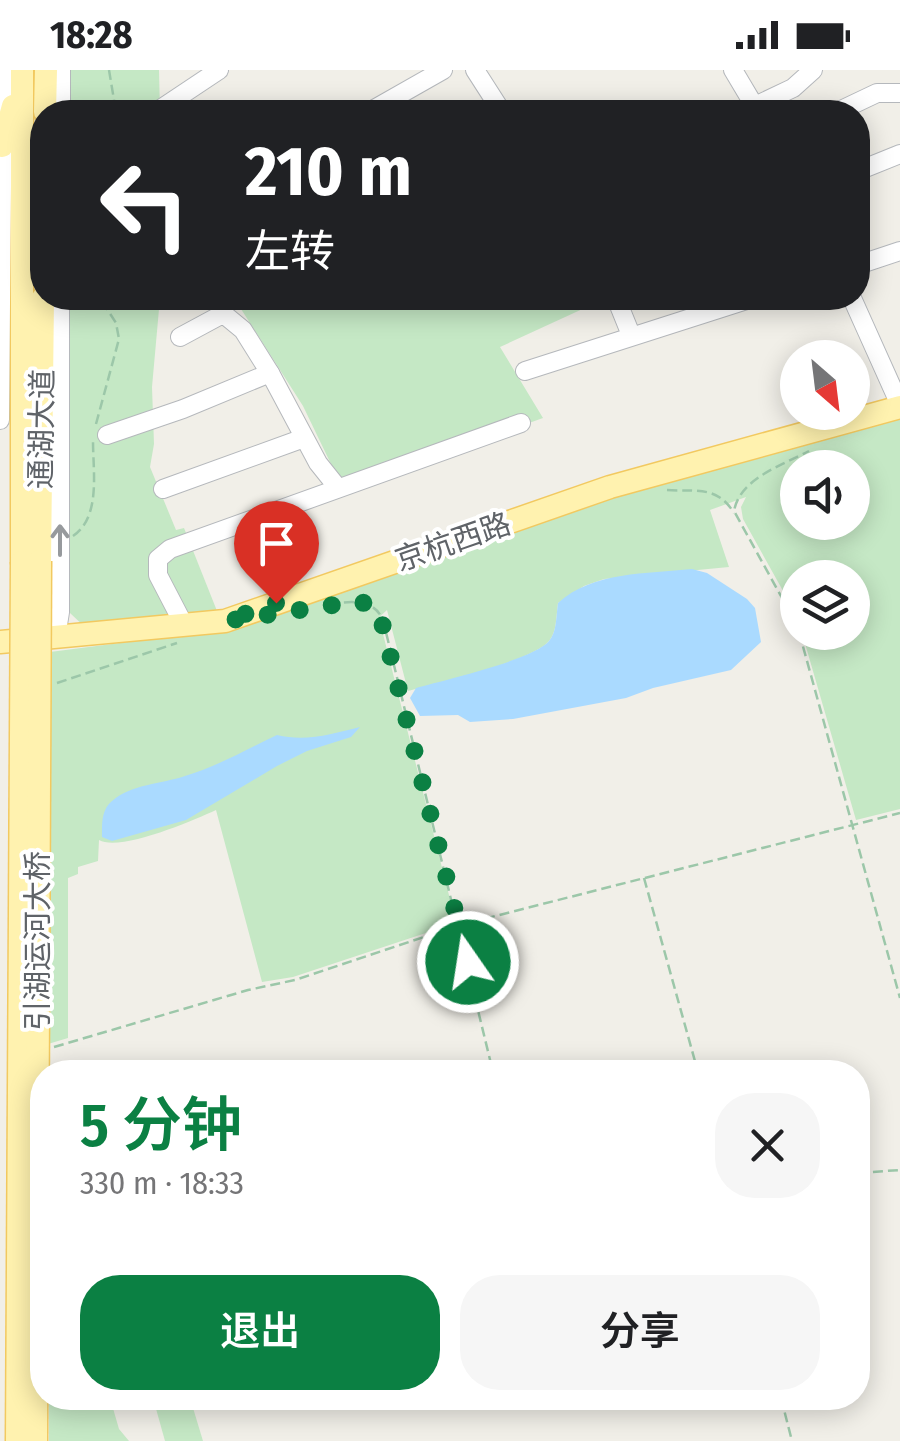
<!DOCTYPE html>
<html lang="zh">
<meta charset="utf-8">
<style>
body{margin:0;font-family:"Fira Sans Condensed","Noto Sans SC",sans-serif;background:#f6f6f6;color:#202124;height:100vh;display:flex;flex-direction:column;font-size:38px;white-space:nowrap}
*{box-sizing:border-box;margin:0}
p{font-size:32px;color:#757577}
.icon{flex:none;width:55px;height:55px;fill:none;stroke:currentColor;stroke-width:2;stroke-linecap:round;stroke-linejoin:round}
.map{position:relative;flex:1;overflow:hidden}
.drawer{position:absolute;left:30px;top:990px;width:840px;height:350px;display:flex;flex-direction:column;background:#fff;border-radius:40px;box-shadow:0 5px 25px #0003}
.drawer>*{flex:none}
.hud{position:absolute;left:30px;top:30px;width:840px;height:210px;border-radius:40px;box-shadow:0 5px 25px #0003;background:#202124;color:#fff;overflow:hidden}
.needle{width:65px;rotate:152deg}
.fabs{position:absolute;left:780px;top:270px;display:grid;gap:20px}
.fabs a{display:grid;place-items:center;width:90px;height:90px;border-radius:50%;background:#fff;box-shadow:0 5px 25px #0003;font-size:50px}
.pin{position:absolute;display:grid;place-items:center;width:85px;height:85px;color:#fff;margin:-102px -42px;border-radius:50% 50% 50% 0;rotate:-45deg;box-shadow:0 0 10px #0007}
.pin .icon{rotate:45deg}
.me{position:absolute;width:110px;margin:-55px;rotate:347deg;stroke-linejoin:round;filter:drop-shadow(0 0 8px #0008)}
.turn{display:flex;align-items:center;gap:35px;height:210px;padding:0 50px;font-size:45px}
.turn .icon{width:130px;height:130px;stroke-width:2.5}
.turn b{display:block;font-size:70px;line-height:85px}
.round{display:grid;place-items:center;flex:none;width:105px;height:105px;border-radius:40px;background:#f6f6f6}
.headline{display:flex;align-items:center;justify-content:space-between;height:170px;padding:0 50px}
h1{font-size:60px;font-weight:600;line-height:75px;color:#0b8043}
.primary-button{display:flex;gap:20px;margin-top:auto;padding:20px 50px}
.primary-button a{flex:1;height:115px;border-radius:40px;background:#0b8043;color:#fff;font-size:40px;font-weight:600;line-height:115px;text-align:center}
.primary-button a+a{background:#f6f6f6;color:#202124}
.status{display:flex;justify-content:space-between;align-items:center;height:70px;padding:0 50px;background:#fff;direction:ltr}
.status svg{height:28px;fill:currentColor}
.map>svg:first-child{display:block}
.green{fill:#c5e8c5;fill-rule:evenodd}
.water{fill:#aadaff}
.lines{fill:none;stroke-linecap:round;stroke-linejoin:round}
.minor-casing{stroke:#b5b8bc;stroke-width:20}
.major-casing{stroke:#f2c960;stroke-width:25}
.path{stroke:#9cc7a9;stroke-width:2.5;stroke-dasharray:10 5;stroke-linecap:butt}
.minor{stroke:#fff;stroke-width:18}
.major{stroke:#fff2af;stroke-width:22}
.major-bridge-casing{stroke:#f2c960;stroke-width:25;stroke-linecap:butt}
.major-bridge{stroke:#fff2af;stroke-width:22}
.oneway{stroke:#979a9d}
.route{stroke:#0b8043;stroke-width:18;stroke-dasharray:0 32.4}
.labels{text-anchor:middle;stroke-width:8;stroke-linejoin:round;paint-order:stroke}
.street-label{font-size:30px;fill:#5f6368;stroke:#fff}
</style>
<div class="status"><b>18:28</b><svg viewBox="0 0 49 12"><path d="M0 12V9h3v3zM5 12V6h3v6zM10 12V3h3v9zM15 12V0h3v12zM26 1h20v11H26zM47 4h2v5h-2z"/></svg></div>
<div class="map">
<svg width="900" height="1371" viewBox="0 0 900 1371">
<rect width="100%" height="100%" fill="#f1efe8"/>
<g class="green">
<path d="M70 0H159L160 42H70Z"/>
<path d="M70 228H160L152 317 154 374 150 397 176 460 184 458 219 546 87 559 70 543Z"/>
<path d="M234 228H599L600 231 500 277 543 348 343 419 303 336Z"/>
<path d="M900 339V739L856 750 802 563 852 562V508H798L797 546 743 449 741 437 746 427 710 440 729 497 604 509 584 516 558 533C556 546 557 562 549 571 533 591 437 613 408 621L387 540 375 551 381 556 456 853 293 907 262 912 216 740C192 751 120 782 99 770L98 791 78 797V804L68 808V968L48 974 50 582 174 566 609 426ZM798 398H852V452H798Z"/>
<path d="M49 1328H110L119 1359 129 1371H49Z"/>
<path d="M153 1328H190L203 1371H165Z"/>
</g>
<g class="water">
<path d="M692 499 707 503 747 529 755 538 761 572 731 600 653 618 626 628 513 649 470 652 458 645 420 646 410 628 416 618C444 610 533 590 549 571 557 562 556 546 558 533 593 501 647 504 692 499Z"/>
<path d="M360 657 351 667 307 681 277 696 186 750 112 771 102 767C102 754 101 740 112 731 132 714 161 714 185 706 216 697 247 679 277 665 306 672 332 664 360 657Z"/>
</g>
<g class="lines">
<g class="minor-casing">
<g id="minor">
<path d="M475 0 502 42"/>
<path d="M733 0 758 42"/>
<path d="M755 36 793 18 813 0"/>
<path d="M61 42V0"/>
<path d="M156 42 219 0"/>
<path d="M369 42 443 0"/>
<path d="M837 42 877 23H900"/>
<path d="M858 101 900 84"/>
<path d="M858 195 900 181"/>
<path d="M616 228 631 265"/>
<path d="M852 228 900 335"/>
<path d="M180 267 219 246H226L243 260 270 303"/>
<path d="M525 301 753 228"/>
<path d="M0 350 3 0"/>
<path d="M107 365 183 339 270 303 318 393 338 418"/>
<path d="M163 419 304 368"/>
<path d="M184 555 158 505V489L170 479 521 353"/>
<path d="M56 567 60 542V228"/>
</g>
</g>
<g class="major-casing">
<g id="major">
<path d="M45 42 46 0"/>
<path d="M2 76 13 36"/>
<path d="M40 491 43 228"/>
<path d="M22 492V0"/>
<path d="M0 572 225 551 610 417 900 337"/>
</g>
</g>
<g class="path">
<path d="M109 0 116 42"/>
<path d="M96 354 119 269 116 253 100 228"/>
<path d="M667 420C696 422 717 415 734 443"/>
<path d="M73 466C101 447 93 402 93 371"/>
<path d="M329 534C349 532 373 527 383 550L493 1002"/>
<path d="M798 557 734 441C740 408 783 395 809 381"/>
<path d="M799 562 900 928"/>
<path d="M57 613 177 573"/>
<path d="M644 808 698 1002"/>
<path d="M54 977 248 920 295 910 460 855 900 743"/>
<path d="M858 1103 900 1100"/>
<path d="M781 1328 792 1371"/>
</g>
<use href="#minor" class="minor"/>
<use href="#major" class="major"/>
<g class="major-bridge-casing">
<g id="major-bridge">
<path d="M17 1371 22 492"/>
<path d="M36 1371 40 491"/>
</g>
</g>
<use href="#major-bridge" class="major-bridge"/>
</g>
<defs><path id="oneway-shaft" d="M-6 0H5M1.5-3L5.5 0L1.5 3" fill="none" stroke-width="1.6" stroke-linecap="round" stroke-linejoin="round" transform="scale(2.5)"/></defs>
<use class="oneway" href="#oneway-shaft" transform="translate(60 470) rotate(-90)"/>
<g class="lines">
<path class="route" d="M276 533 225 551 360 531 379 541 468 892"/>
</g>
<g class="labels">
<g class="street-label">
<text transform="translate(42 359) rotate(-89)" y="10">通湖大道</text>
<text transform="translate(453 472) rotate(-19)" y="10">京杭西路</text>
<text transform="translate(38 871) rotate(-90)" y="10">引湖运河大桥</text>
</g>
</g>
</svg>
<div class="fabs">
<a><svg class="needle" viewBox="-14 -14 28 28"><path d="M0-13l5 13h-10z" fill="#e53935"/><path d="M0 13l5-13h-10z" fill="#757577"/></svg></a>
<a><svg class="icon" aria-label="sound" viewBox="0 0 24 24"><path d="M4 9h4l5-4v14l-5-4H4zM17 9q2 3 0 6"/></svg></a>
<a><svg class="icon" aria-label="layers" viewBox="0 0 24 24"><path d="M12 4l9 5-9 5-9-5zM3 14l9 5 9-5"/></svg></a>
</div>
<div class="pin" style="left:276px;top:533px;background:#d93025"><svg class="icon" aria-label="arrive" viewBox="0 0 24 24"><path d="M6 21V4h12l-3 4 3 4H6"/></svg></div>
<svg class="me" style="left:468px;top:892px" viewBox="-20 -20 40 40"><circle r="17" fill="#0b8043" stroke="#fff" stroke-width="3"/><path d="M0-11L8 9 0 5-8 9z" fill="#fff"/></svg>
<div class="hud">
<div class="turn"><svg class="icon" aria-label="left" viewBox="0 0 24 24"><path d="M17 20v-9H6M10 6l-5 5 5 5"/></svg><div><b>210 m</b>左转</div></div>
</div>
<section class="drawer">
<div class="headline"><div><h1>5 分钟</h1><p>330 m · 18:33</p></div><a class="round"><svg class="icon" aria-label="close" viewBox="0 0 24 24"><path d="M6 6l12 12M18 6L6 18"/></svg></a></div>
<div class="primary-button"><a>退出</a><a>分享</a></div>
</section>
</div>
